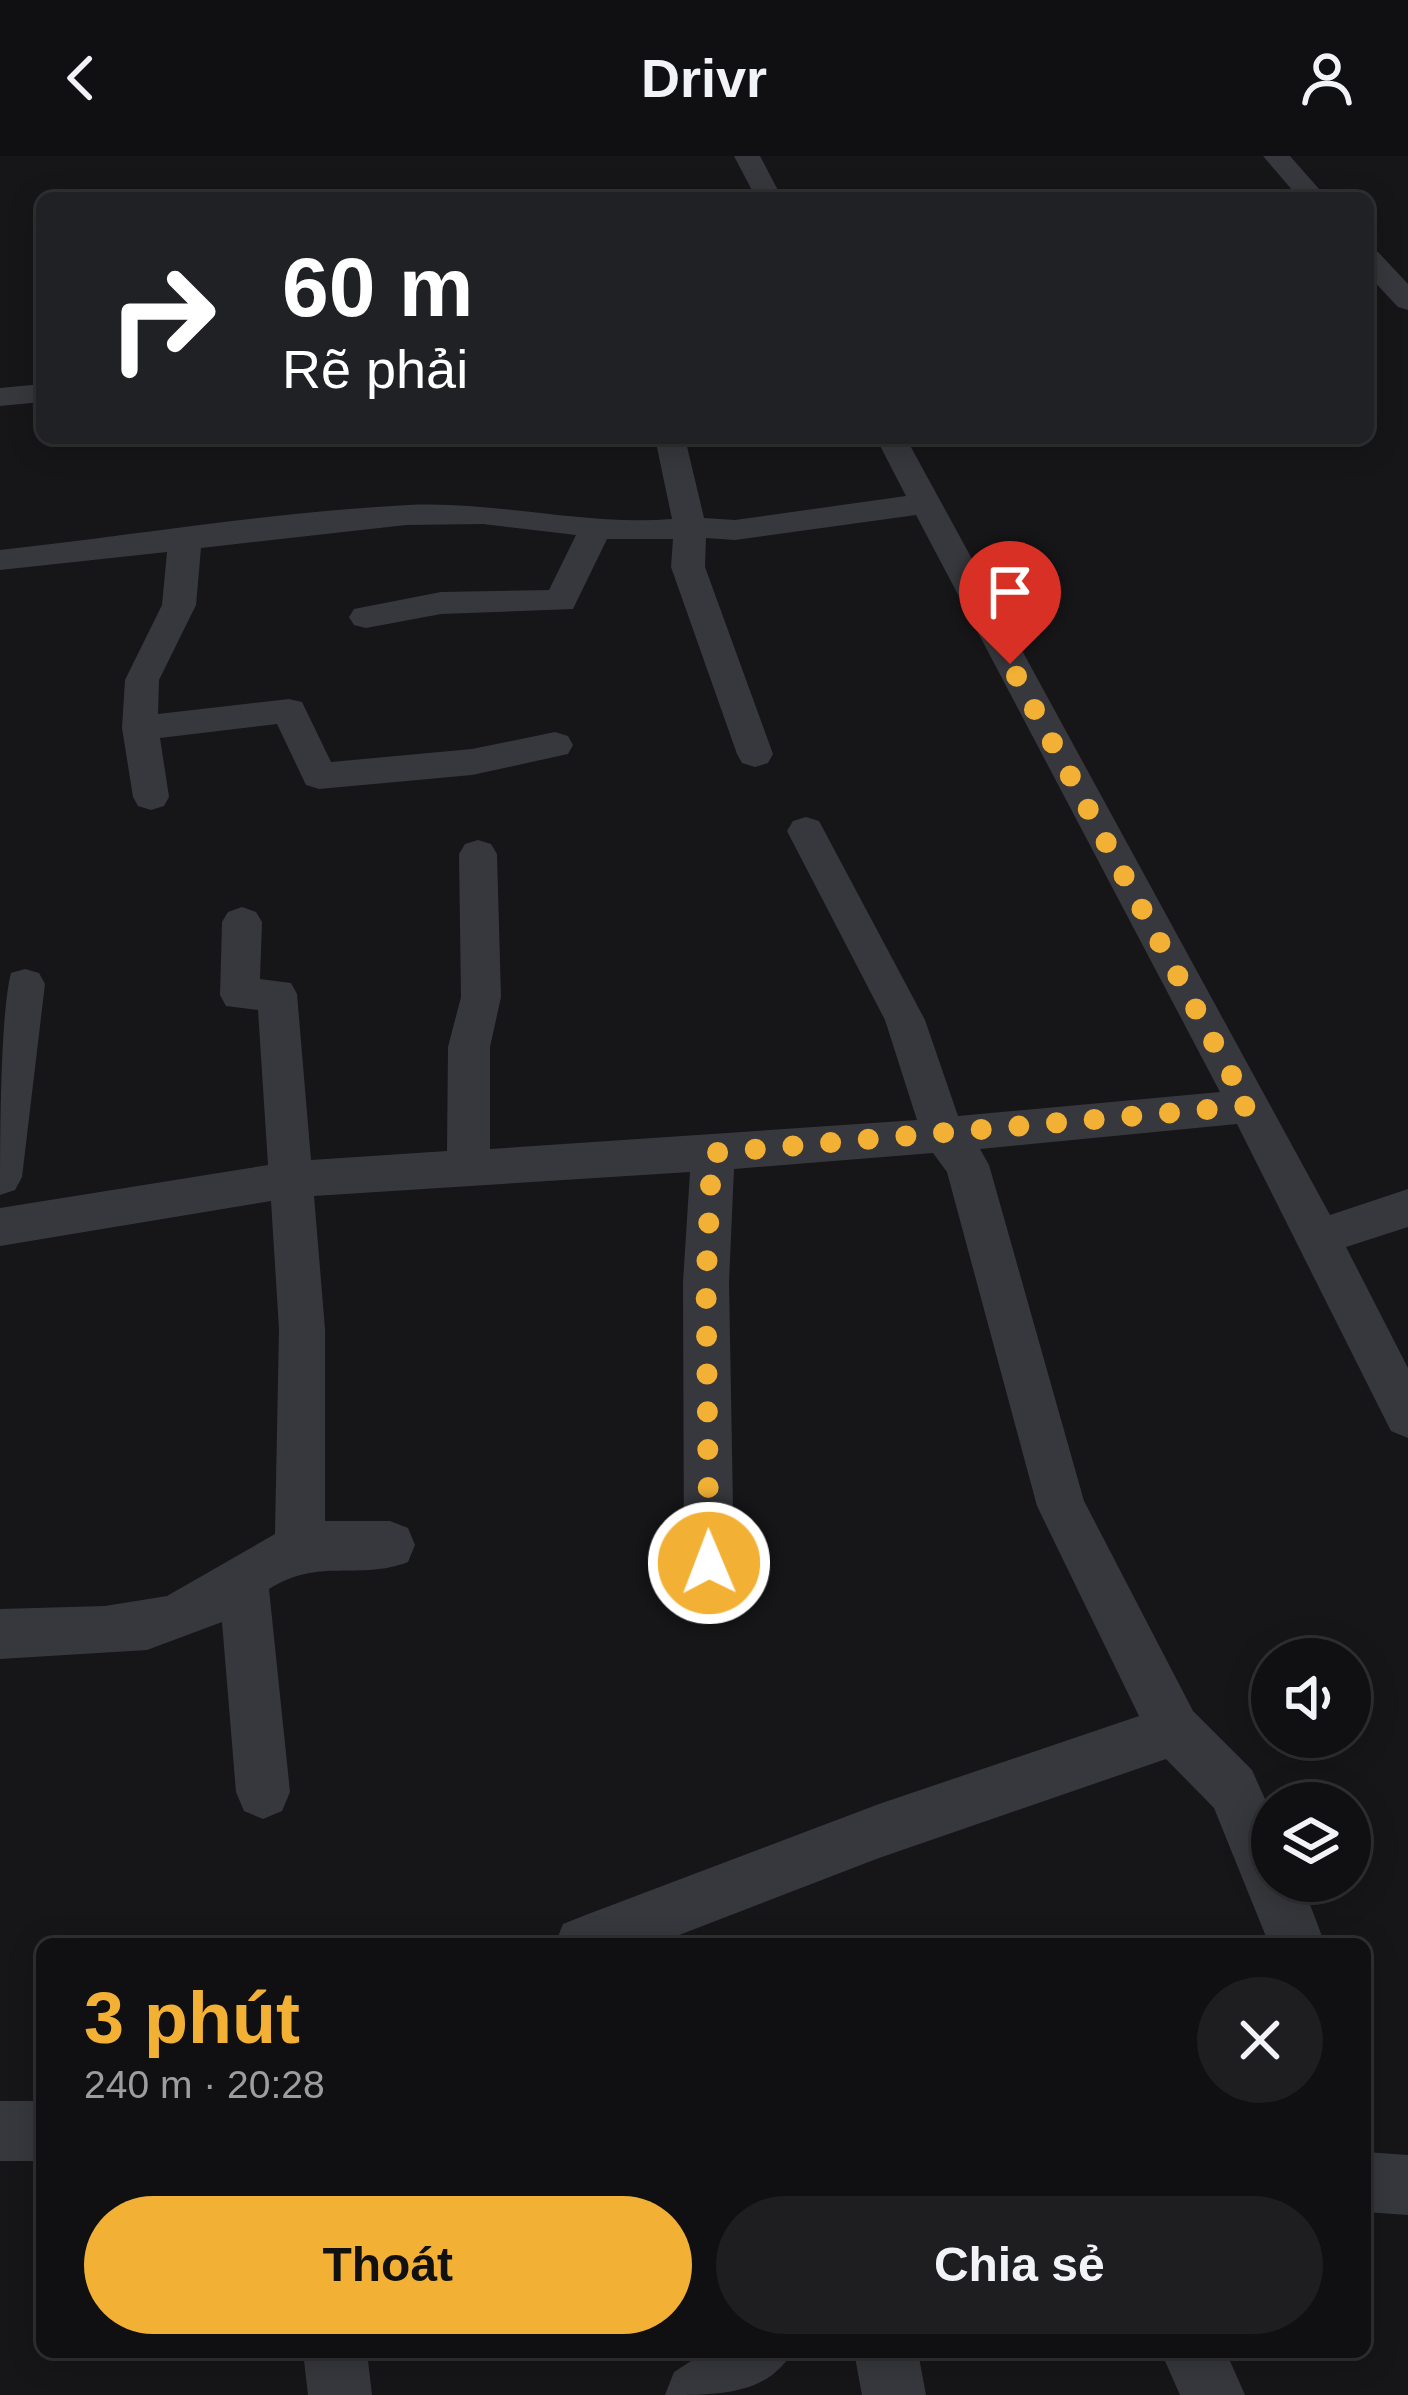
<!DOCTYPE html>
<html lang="vi">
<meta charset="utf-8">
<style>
body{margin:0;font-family:Arial,sans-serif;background:#1e1e20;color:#f1f3f6;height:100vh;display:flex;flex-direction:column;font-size:45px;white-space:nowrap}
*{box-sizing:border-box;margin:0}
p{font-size:39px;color:#9c9d9f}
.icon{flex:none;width:66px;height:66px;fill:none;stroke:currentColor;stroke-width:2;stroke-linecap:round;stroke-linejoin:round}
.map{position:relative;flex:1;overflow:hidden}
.side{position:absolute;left:36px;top:1782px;width:1335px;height:420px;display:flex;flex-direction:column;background:#101012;border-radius:18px;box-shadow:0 6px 30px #0003,0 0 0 3px #303032}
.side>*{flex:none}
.hud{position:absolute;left:36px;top:36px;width:1338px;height:252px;border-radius:18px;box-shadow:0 6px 30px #0003,0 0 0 3px #303032;background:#202124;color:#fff;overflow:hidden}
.controls{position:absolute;left:1251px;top:1482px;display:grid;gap:24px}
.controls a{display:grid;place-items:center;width:120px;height:120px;border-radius:50%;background:#101012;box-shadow:0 6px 30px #0003,0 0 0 3px #303032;font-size:60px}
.pin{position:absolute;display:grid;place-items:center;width:102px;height:102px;color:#fff;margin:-123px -51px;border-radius:50% 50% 50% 0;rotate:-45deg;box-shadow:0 0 12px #0007}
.pin .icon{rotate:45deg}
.me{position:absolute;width:132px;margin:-66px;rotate:359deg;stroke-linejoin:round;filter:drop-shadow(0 0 9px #0008)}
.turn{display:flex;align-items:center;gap:42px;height:252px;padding:0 48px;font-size:54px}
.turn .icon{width:156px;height:156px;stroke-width:2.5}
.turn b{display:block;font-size:84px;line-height:102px}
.round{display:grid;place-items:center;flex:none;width:126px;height:126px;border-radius:63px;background:#1e1e20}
.headline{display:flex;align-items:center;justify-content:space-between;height:204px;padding:0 48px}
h1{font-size:72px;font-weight:700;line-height:90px;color:#f2b134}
.button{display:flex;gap:24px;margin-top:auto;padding:24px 48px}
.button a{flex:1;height:138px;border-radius:72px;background:#f2b134;color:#111;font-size:48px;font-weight:700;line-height:138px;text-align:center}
.button a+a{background:#1e1e20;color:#f1f3f6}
header{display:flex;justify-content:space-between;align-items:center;height:156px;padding:0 48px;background:#101012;font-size:54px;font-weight:700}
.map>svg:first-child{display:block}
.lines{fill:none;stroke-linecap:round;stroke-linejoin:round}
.street{fill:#37383d;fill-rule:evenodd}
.route{stroke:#f2b134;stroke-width:21;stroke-dasharray:0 37.8}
</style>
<header><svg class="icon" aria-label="back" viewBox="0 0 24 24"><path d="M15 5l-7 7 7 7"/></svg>Drivr<svg class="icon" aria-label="person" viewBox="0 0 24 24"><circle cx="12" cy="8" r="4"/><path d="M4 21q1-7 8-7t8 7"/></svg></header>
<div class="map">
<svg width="1408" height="2239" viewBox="0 0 1408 2239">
<rect width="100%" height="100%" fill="#161618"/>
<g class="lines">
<g class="street">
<path d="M734 0H760L782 42H756Z"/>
<path d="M1263 0H1290L1327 42H1299Z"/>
<path d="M522 34 545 36 548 42H509Z"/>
<path d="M1368 94 1378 96 1408 128V154L1398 151 1368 119Z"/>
<path d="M42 228V246L0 250V232Z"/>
<path d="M655 282H685L704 362 735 364 906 340 876 282H906L1330 1059 1408 1033V1071L1346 1091 1408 1212V1282L1391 1275 1237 968 980 993 989 1009 1084 1345 1193 1555 1252 1614 1272 1659V1725H1301L1325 1788H1269L1214 1652 1166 1603 879 1702 656 1788H555L563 1768 583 1760 879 1648 1139 1560 1037 1350 947 1016 933 997 734 1013 729 1126 734 1407 727 1424 709 1431 691 1424 684 1407 683 1126 690 1016 314 1040 325 1173V1365H390L408 1372 415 1389 408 1406C359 1425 319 1401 269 1433L290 1636 282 1655 263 1663 244 1655 236 1636 222 1466 147 1494 0 1503V1453L105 1450 167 1440 275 1378 279 1173 271 1045 0 1090V1052L268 1009 258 854 226 850 220 839 222 766 228 756 242 751 256 756 262 766 260 823 291 827 297 838 311 1004 447 995 448 891 461 841 459 698 465 688 478 684 491 688 497 698 501 841 490 891V993L917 964 885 864 787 675 793 665 806 661 819 665 925 864 958 960 1220 936 916 359 735 384 706 382 705 411 773 598 768 607 755 611 742 607 737 598 671 411 673 383H607L573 453 441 458 366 472 354 469 349 461 354 453 441 436 549 434 576 379 483 368 406 369 201 392 196 449 159 524 158 558 289 543 302 546 331 606 472 593 555 576 568 580 573 589 568 598 472 619 319 633 306 629 277 568 160 582 169 641 164 650 151 654 138 650 133 641 122 572 125 524 162 449 167 396 0 414V394C135 379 272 356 408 349 497 345 584 370 672 363Z"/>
<path d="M25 813 39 817 45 828 22 1021 15 1034 0 1039C0 987 0 859 11 817Z"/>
<rect x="0" y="1945" width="42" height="60"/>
<path d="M1365 1996 1408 1999V2059L1365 2056Z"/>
<path d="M303 2196H367L372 2239H308Z"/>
<path d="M705 2196H792C768 2239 717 2239 665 2239L674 2216Z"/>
<path d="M854 2196H918L926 2239H862Z"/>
<path d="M1161 2196H1226L1245 2239H1180Z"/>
</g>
</g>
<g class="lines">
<path class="route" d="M709 1407 706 1126 712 997 1248 950 1010 508"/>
</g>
</svg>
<div class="controls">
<a><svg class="icon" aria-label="sound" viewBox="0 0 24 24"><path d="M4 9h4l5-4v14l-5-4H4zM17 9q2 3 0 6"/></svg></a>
<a><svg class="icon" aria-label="layers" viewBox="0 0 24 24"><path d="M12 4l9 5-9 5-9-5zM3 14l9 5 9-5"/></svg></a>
</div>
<div class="pin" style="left:1010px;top:508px;background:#d93025"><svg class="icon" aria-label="arrive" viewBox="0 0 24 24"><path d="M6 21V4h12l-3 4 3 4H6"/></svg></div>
<svg class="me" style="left:709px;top:1407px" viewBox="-20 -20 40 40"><circle r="17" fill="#f2b134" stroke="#fff" stroke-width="3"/><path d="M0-11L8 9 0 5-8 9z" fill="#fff"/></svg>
<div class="hud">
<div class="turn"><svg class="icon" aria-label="right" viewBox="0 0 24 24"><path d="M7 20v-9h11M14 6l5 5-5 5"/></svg><div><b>60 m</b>Rẽ phải</div></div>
</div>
<section class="side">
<div class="headline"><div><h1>3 phút</h1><p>240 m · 20:28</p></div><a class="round"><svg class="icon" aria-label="close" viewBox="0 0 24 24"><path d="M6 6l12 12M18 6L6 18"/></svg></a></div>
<div class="button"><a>Thoát</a><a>Chia sẻ</a></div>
</section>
</div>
